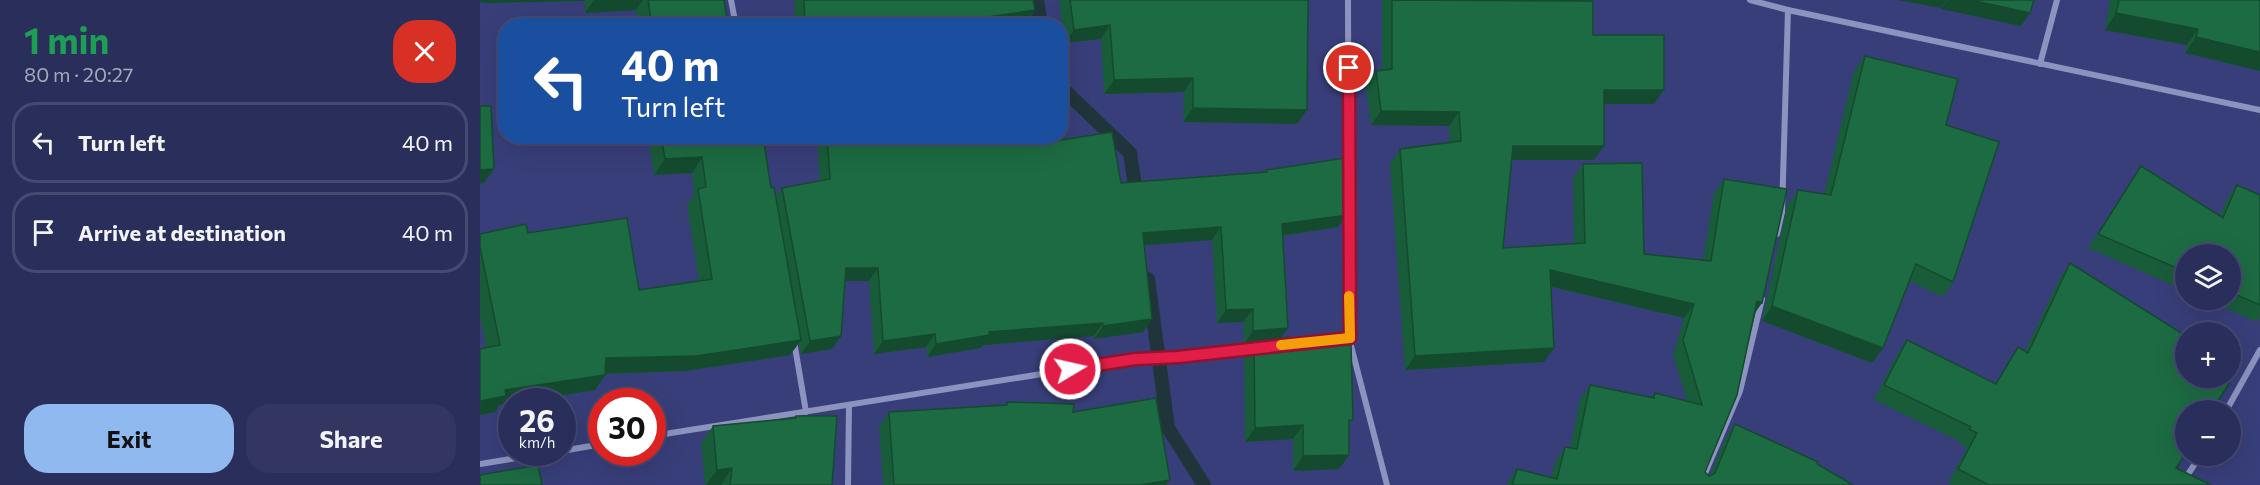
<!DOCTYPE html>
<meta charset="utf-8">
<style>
body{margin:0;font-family:Commissioner,sans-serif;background:#323661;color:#f1f3f6;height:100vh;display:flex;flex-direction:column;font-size:22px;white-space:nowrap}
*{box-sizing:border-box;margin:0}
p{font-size:20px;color:#a5a8bb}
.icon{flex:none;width:33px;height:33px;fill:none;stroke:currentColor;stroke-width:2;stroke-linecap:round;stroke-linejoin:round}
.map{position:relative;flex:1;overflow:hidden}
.panel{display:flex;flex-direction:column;background:#2a2e5b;width:480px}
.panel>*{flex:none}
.guide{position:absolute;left:18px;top:18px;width:570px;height:126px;border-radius:24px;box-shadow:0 6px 24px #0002,0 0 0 2px #464a71;background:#1a4fa0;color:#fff;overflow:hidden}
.fabs{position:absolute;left:1695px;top:244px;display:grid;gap:12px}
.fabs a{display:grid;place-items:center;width:66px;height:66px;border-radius:50%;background:#2a2e5b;box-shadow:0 6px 24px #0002,0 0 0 2px #464a71;font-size:30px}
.speed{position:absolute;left:18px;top:388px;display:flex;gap:12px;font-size:30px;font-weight:700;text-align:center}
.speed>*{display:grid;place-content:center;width:78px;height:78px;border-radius:50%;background:#2a2e5b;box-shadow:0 6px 24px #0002,0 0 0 2px #464a71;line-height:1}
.speed small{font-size:15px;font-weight:400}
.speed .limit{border:9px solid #d22;background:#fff;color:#111}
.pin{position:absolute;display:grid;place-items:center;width:51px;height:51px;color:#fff;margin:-26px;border:3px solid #fff;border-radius:50%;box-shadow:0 2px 6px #0007}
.me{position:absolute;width:66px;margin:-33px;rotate:81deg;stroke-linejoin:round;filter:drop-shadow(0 0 4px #0008)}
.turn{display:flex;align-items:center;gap:21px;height:126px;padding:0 24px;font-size:27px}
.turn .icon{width:78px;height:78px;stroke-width:2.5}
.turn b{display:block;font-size:42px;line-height:51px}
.round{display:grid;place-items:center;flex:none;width:63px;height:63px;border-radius:24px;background:#323661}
.headline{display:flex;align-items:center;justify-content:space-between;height:102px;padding:0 24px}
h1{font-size:36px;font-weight:700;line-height:45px;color:#1e9e55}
.primary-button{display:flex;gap:12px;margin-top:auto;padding:12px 24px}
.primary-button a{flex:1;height:69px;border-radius:24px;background:#90b9f0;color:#111;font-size:24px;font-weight:700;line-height:69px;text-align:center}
.primary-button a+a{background:#323661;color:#f1f3f6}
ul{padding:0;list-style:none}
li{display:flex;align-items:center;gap:18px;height:81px;margin:0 12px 9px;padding:0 12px;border:3px solid #464a71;border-radius:24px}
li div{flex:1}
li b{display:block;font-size:22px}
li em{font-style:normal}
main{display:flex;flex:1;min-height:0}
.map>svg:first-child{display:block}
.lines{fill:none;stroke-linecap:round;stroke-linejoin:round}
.stream{stroke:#20353b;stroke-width:14}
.minor{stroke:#8c93bf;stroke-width:6}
.wall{fill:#195c3a}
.shaded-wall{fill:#144b2f}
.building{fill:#1d6b43;stroke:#144b2f;stroke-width:1.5}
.route-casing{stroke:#92132f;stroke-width:15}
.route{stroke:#e11d48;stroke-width:10}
.slow{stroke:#f59e0b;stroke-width:10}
</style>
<main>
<section class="panel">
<div class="headline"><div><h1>1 min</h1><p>80 m · 20:27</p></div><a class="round" style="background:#d93025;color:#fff"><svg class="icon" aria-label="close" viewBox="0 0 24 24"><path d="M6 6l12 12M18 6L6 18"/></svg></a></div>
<ul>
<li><svg class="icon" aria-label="left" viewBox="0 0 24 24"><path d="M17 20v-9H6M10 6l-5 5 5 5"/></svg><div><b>Turn left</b></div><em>40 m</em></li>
<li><svg class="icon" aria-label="arrive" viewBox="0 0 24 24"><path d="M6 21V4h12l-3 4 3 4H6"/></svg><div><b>Arrive at destination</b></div><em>40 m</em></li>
</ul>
<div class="primary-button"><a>Exit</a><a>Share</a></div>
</section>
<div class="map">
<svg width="1780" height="485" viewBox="0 0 1780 485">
<rect width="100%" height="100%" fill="#383e79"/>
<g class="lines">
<g class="stream">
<path d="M557 0 561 26"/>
<path d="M580 86 650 153 657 200"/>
<path d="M668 279 688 428 724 485"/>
</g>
<g class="minor">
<path d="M251 0 256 26"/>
<path d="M868 0 869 338 907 485"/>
<path d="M1270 0 1308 10 1780 110"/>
<path d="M1560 64 1577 0"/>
<path d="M1297 234 1302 212 1308 10"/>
<path d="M314 341 326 412"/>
<path d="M802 345 869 338"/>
<path d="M1746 411 1780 350"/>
<path d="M172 436 656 359 697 357 774 348"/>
<path d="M82 451 122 444"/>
<path d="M0 464 68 453"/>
<path d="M368 485 369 405"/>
<path d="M1220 485 1260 391 1282 299"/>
<path d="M1701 485 1720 456"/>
</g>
</g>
<g class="wall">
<path d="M0 0H244L248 26H159L156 10 105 13V1L8 3Z"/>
<path d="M314 0H553L555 10 546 23 527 26H315Z"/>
<path d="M579 0H828L827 110 817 124 703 122 704 92 624 94 621 39 584 43Z"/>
<path d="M902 0H1070L1184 90 1174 104H1124L1114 160H1032L1023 248 1094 244 1093 178 1103 164 1164 254 1223 261 1234 193 1244 179 1275 314 1225 472 1229 476 1230 475 1245 439 1255 424 1337 464 1373 485H1026L1037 469 1071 477 1075 462 1085 447 1090 448 1100 399 1110 385 1171 398 1175 393 1207 401 1193 355 1204 318 1071 287 1064 362 925 370 910 164 920 149 970 142 969 126 891 125 886 86 896 71H902Z"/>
<path d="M1630 0H1780V71L1705 53 1707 45 1625 30Z"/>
<path d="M1385 56 1466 125 1473 282 1463 297 1429 281 1403 348 1392 363 1282 321 1307 205 1318 190 1344 194 1374 71Z"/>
<path d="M168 136H283L291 188 296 197 302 188 340 181 337 136H549L550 145 641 183 785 172 786 170 867 215 858 227 803 236 801 338 810 347 869 425 859 469 813 471V439L765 442 764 355 772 343 764 344 763 322 737 323 732 240 665 245 672 319 663 332 614 339V336L503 345 501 348 447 357 446 347 394 354 389 281H365L352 349 321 354 319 343 310 355 205 371 126 374 115 390 40 402H32L19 405 15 412 0 415V349L6 347 0 316V234L48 233 159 290 219 281 207 205 214 194 212 173 174 175Z"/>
<path d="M1661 166 1740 216 1747 199 1757 185 1780 195V318L1777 322 1727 300H1750V255H1706V291L1608 248Z"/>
<path d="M1590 263 1696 468 1731 485H1472L1468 483 1487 448 1479 444 1481 442 1394 400 1417 354 1427 340 1515 384 1528 362 1538 347 1545 351 1580 278Z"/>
<path d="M527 402 593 412 686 485H403L399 426 409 412 526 405Z"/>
<path d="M316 416 352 485H225L221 443 233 426 314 418Z"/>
</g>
<g class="shaded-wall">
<path d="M0 0H105V1L8 3 0 2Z"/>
<path d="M114 0H163L156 10 105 13Z"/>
<path d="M1417 0H1467L1461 8Z"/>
<path d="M1468 0H1491L1550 13 1541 26 1461 9Z"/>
<path d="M555 10 546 23 527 26H471L473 22Z"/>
<path d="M1636 13 1718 29 1707 45 1625 30Z"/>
<path d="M630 25 621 39 584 43 594 30Z"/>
<path d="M1716 37 1780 52V71L1705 53Z"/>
<path d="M713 78 704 92 624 94 634 80Z"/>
<path d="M1124 90H1184L1174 104H1114Z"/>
<path d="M713 108 827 110 817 124 703 122Z"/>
<path d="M901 111 979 112 969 126 891 125Z"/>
<path d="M1033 146H1124L1114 160H1023Z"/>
<path d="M222 157 212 173 174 175 185 159Z"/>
<path d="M14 169 4 183 0 184V170Z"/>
<path d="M867 215 858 227 793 237 802 224Z"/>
<path d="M741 227 732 240 654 246 663 233Z"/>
<path d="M366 268H398L389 281H357Z"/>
<path d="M1070 270 1214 304 1204 318 1060 284Z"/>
<path d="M1277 301 1282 303 1272 317Z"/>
<path d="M1292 306 1403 348 1392 363 1282 321Z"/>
<path d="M773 309 763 322 737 323 746 310Z"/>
<path d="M672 319 663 332 614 339 623 326Z"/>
<path d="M623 323 614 336 503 345 501 348 447 357 456 344 509 332Z"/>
<path d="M808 328 799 340 774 341 772 343 764 344 773 331Z"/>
<path d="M455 334 446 347 394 354 403 341Z"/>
<path d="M361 336 352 349 321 354 330 341Z"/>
<path d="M321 340 310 355 205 371 115 374 126 358Z"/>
<path d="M1074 348 1064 362 925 370 935 356Z"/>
<path d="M125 375 115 390 40 402H32V403L19 405 15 412 0 415V401L25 390Z"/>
<path d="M823 425 813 439 765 442 775 428Z"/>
<path d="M869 455 859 469 813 471 823 456Z"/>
<path d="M252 468 241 485H226L237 470Z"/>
<path d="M690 480 686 485H660Z"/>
</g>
<g class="building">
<path d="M168 0H244L248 26H172Z"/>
<path d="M324 0H553L555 10 473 22 474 26H325Z"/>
<path d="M590 0H828L827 110 713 108V78L634 80 630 25 594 30Z"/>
<path d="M912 0 1113 1V35H1184V90H1124V146H1033L1023 248 1105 243 1103 164 1162 163 1164 254 1231 261 1244 179 1307 189 1282 303 1277 301 1257 395 1225 472 1229 476 1235 473 1255 424 1338 462 1337 464 1373 485H1032L1037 469 1077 479 1085 447 1097 449 1110 385 1174 398 1175 393 1222 405 1203 340 1214 304 1070 270 1074 348 935 356 920 149 981 141 979 112 901 111 896 71 912 69Z"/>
<path d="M1491 0H1554L1550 13Z"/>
<path d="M1639 0H1780V52L1716 37 1718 29 1636 13Z"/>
<path d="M1385 56 1478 79 1466 125 1519 142 1473 282 1436 264 1403 348 1292 306 1318 190 1351 195Z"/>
<path d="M0 106H11L14 169 0 170Z"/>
<path d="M632 132 641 183 787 172 786 170 865 158 867 215 802 224 808 328 773 331V309L746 310 741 227 663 233 672 319 623 326V323L509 332 510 335 456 344 455 334 403 341 398 268H366L361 336 330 341 302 188 350 179 347 136H549L550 145Z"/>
<path d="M181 136H283L291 188 294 187 321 340 216 356 126 358 125 375 25 390 26 396 0 401V349L20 345 0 247V234L46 224 48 233 147 218 159 290 232 279 218 189 226 187 222 157 185 159Z"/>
<path d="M1661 166 1743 218 1757 185 1780 195V305L1750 292V255H1706V272L1618 234Z"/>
<path d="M1590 263 1706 336V378H1750V364L1758 369 1732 411H1706V453L1696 468 1731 485H1509L1478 469 1497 433 1489 429 1491 427 1404 385 1427 340 1516 384 1538 347 1548 353Z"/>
<path d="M809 337 810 347 871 344 873 420H869V455L823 456V425L775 428 774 341Z"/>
<path d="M676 398 690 480 660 485H414L409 412 527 405V402L594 404 593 412Z"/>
<path d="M316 416H357L352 485H250L252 468 237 470 233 426 316 418Z"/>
<path d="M58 465 62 485H0V475Z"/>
</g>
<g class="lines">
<g class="route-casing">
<path id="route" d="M590 369 656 359 698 357 870 338 869 68"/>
</g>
<use href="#route" class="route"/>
<path class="slow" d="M801 345 870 338 869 296"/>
</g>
</svg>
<div class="fabs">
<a><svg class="icon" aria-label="layers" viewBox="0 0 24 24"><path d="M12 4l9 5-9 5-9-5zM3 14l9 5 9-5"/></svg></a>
<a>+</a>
<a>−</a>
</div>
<div class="speed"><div>26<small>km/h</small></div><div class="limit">30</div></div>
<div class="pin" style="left:869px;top:68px;background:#d93025"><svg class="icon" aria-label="arrive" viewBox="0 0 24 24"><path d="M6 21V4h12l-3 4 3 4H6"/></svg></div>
<svg class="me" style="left:590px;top:369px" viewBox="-20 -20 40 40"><circle r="17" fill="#e11d48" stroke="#fff" stroke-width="3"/><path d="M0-11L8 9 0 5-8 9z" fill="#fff"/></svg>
<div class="guide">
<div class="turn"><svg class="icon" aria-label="left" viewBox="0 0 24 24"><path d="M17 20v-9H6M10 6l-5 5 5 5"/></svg><div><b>40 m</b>Turn left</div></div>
</div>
</div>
</main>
